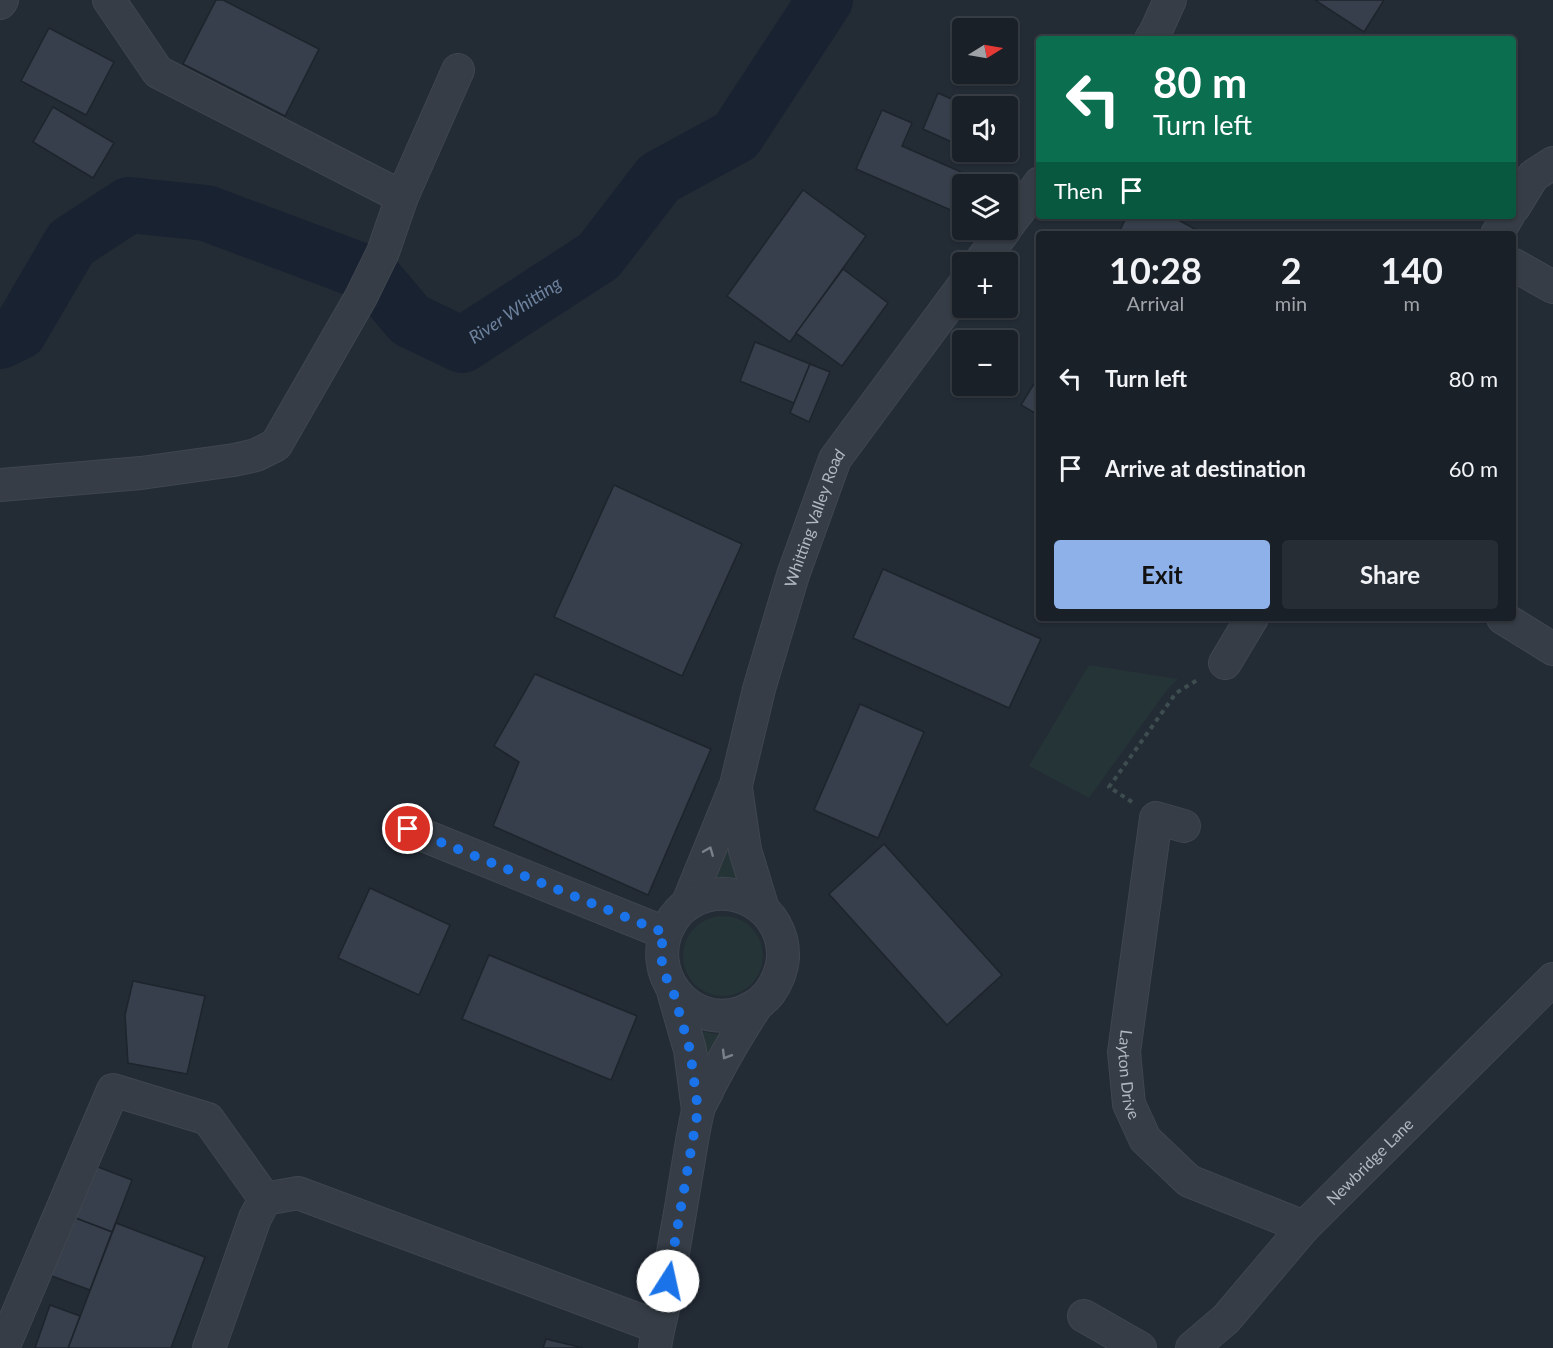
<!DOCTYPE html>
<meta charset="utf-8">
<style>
body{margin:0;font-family:Lato,sans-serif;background:#272d34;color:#f1f3f6;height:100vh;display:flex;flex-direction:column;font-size:22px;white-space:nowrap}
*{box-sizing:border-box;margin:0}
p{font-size:20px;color:#9fa3a8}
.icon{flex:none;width:33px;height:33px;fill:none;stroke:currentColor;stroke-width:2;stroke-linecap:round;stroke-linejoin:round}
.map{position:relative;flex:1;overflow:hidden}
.sheet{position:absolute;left:1036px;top:231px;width:480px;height:390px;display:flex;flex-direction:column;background:#1a2028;border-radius:6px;box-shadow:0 2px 4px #0004,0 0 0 2px #383e45}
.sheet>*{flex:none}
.banner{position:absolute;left:1036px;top:36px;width:480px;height:183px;border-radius:6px;box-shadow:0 2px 4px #0004,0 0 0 2px #383e45;background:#0b6e4f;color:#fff;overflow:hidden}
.needle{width:39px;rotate:79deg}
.tools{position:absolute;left:952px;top:18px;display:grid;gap:12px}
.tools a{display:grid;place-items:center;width:66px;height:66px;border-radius:6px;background:#1a2028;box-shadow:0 2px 4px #0004,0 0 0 2px #383e45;font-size:30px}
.pin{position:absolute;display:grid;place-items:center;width:51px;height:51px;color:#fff;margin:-26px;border:3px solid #fff;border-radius:50%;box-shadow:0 2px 6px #0007}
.me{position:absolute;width:66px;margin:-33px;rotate:10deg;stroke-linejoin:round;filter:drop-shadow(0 0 4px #0008)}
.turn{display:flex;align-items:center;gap:21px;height:126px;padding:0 18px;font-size:27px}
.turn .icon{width:78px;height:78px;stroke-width:2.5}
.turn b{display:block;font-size:42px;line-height:51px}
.then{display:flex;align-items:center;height:57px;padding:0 18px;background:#0003;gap:12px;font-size:22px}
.eta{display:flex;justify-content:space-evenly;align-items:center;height:102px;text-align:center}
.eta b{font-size:36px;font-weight:700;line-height:42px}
.button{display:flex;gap:12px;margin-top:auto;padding:12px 18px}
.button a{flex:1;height:69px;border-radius:6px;background:#8fb1e9;color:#111;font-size:24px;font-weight:700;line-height:69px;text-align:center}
.button a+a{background:#272d34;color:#f1f3f6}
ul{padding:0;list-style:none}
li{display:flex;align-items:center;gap:18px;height:90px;padding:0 18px}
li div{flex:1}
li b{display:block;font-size:22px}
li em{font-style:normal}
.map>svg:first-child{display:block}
.green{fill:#253436}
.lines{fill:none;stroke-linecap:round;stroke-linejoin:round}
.river{stroke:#182231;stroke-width:56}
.building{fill:#363f4b;stroke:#1e242c;stroke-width:1.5}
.minor-casing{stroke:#40464f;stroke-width:34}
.path{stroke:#3e4d4f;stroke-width:4;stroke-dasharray:4.5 4.5;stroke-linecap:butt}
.minor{stroke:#363d46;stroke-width:32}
.oneway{stroke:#7a818a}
.route{stroke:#1a73e8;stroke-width:10;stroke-dasharray:0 18}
.labels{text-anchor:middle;stroke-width:6;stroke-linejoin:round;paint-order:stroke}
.street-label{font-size:16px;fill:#b1b8c2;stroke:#1c222a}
.water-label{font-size:18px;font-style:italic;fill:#6e829d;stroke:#1c222a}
</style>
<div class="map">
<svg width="1553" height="1348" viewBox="0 0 1553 1348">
<rect width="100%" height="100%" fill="#232b35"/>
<g class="green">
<path d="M1089 665 1178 679 1166 691 1089 798 1029 766Z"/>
<path d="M733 829 744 882H708Z"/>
<circle cx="723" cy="956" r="40"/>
<path d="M695 1029 710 1033 727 1035 704 1076Z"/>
</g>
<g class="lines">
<path class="river" id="s1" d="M0 341 19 332 71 243 129 205 206 213 372 275 410 320 462 345 599 256 659 178 736 136 825 0"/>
</g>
<g class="building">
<path d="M216 0H223L319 49 285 116 183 64Z"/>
<path d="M1315 0H1384L1364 32Z"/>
<path d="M49 28 114 62 86 115 21 81Z"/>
<path d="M938 93 967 106H963V147L923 129Z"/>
<path d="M53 107 114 143 93 178 33 142Z"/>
<path d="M882 110 912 123 902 146 968 175 963 184 953 211 856 169Z"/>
<path d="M803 190 866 236 790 342 727 296Z"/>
<path d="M1127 216H1171L1204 234H1118Z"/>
<path d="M843 269 888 303 842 366 796 333Z"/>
<path d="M755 342 810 364 794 403 740 381Z"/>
<path d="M810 364 830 372 809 422 790 413Z"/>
<path d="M1040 374V416L1021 405Z"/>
<path d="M614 485 742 544 682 676 554 617Z"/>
<path d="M883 569 1041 639 1009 708 853 638Z"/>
<path d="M535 674 711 749 648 895 493 826 519 762 494 746Z"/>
<path d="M860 704 924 732 878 838 814 810Z"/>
<path d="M884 844 1002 975 947 1025 829 894Z"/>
<path d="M370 888 450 925 419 995 338 958Z"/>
<path d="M489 955 637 1016 611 1080 462 1019Z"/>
<path d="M133 981 205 996 187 1074 128 1063 125 1015Z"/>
<path d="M85 1162 132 1180 112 1232 65 1214Z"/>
<path d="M65 1214 112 1232 90 1290 49 1275Z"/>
<path d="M116 1223 205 1257 171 1348H68Z"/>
<path d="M50 1305 80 1316 68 1348H35Z"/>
<path d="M546 1339 583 1348H543Z"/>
</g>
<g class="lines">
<g class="minor-casing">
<g id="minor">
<path d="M109 0 158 72 402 197 458 70"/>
<path d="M0 3 2 0"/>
<path d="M1151 39 1155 33 1170 0"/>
<path d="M1514 207 1533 176 1553 163"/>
<path d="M1008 225 1040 183"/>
<path d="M1497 234 1508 216"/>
<path d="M980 262 1005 230"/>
<path d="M1514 265 1553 287"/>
<path d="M0 485 141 473 234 460 256 455 276 445 361 297 383 252 402 197"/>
<path d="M1503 618 1553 649"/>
<path d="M1225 663 1252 618"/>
<path d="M736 788 745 850 763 909"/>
<path id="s2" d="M1184 826 1156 818 1124 1052 1129 1104 1145 1139 1189 1181 1304 1227"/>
<path d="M408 829 665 933"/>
<path id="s3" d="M687 905 736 785 759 689 793 575 835 459 963 286"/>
<path d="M673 991 690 1050 698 1110"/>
<path d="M1084 1316 1140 1348"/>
<path d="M3 1348 113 1090 208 1119 265 1199"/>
<path d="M209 1348 255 1218 265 1199 298 1193 658 1327"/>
<path d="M655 1348C657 1331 662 1316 665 1299 670 1272 674 1245 679 1219 683 1195 687 1171 691 1147 693 1135 695 1123 698 1111 700 1103 706 1095 709 1087 723 1060 738 1033 755 1008 759 1002 766 998 770 992 777 982 782 970 783 958 785 907 730 877 688 904 680 909 674 917 670 924 644 971 687 1029 740 1013 745 1011 751 1008 756 1005"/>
<path id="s4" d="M1192 1348 1226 1319 1304 1227 1553 979"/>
</g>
</g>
<path class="path" d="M1132 802 1109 787 1176 693 1199 679"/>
<use href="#minor" class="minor"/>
</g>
<defs><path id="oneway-chevron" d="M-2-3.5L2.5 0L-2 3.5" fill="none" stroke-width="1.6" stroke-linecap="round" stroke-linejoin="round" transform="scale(1.5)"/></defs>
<g class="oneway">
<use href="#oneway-chevron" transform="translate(709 851) rotate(-68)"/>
<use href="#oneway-chevron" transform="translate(726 1055) rotate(121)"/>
</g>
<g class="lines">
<path class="route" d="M408 829 665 933 661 947 662 963 666 977 673 991 690 1050 698 1110 668 1281"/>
</g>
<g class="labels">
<g class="street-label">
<text dy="6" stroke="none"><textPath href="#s3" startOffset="408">Whitting Valley Road</textPath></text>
<text dy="6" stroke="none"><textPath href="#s2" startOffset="288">Layton Drive</textPath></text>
<text dy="6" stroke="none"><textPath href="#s4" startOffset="258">Newbridge Lane</textPath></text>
</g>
<g class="water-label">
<text dy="6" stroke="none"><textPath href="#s1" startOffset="628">River Whitting</textPath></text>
</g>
</g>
</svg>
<div class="tools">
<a><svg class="needle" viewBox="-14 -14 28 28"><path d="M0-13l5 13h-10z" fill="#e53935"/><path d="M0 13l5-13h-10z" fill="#9fa3a8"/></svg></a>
<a><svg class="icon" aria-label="sound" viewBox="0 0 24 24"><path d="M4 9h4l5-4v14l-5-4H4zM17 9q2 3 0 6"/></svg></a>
<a><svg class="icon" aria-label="layers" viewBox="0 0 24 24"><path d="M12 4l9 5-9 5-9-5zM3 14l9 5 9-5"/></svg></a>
<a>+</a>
<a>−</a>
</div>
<div class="pin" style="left:408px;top:829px;background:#d93025"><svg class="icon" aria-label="arrive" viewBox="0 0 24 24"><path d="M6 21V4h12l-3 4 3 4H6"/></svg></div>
<svg class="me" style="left:668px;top:1281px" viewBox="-20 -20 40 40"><circle r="19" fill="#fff"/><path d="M0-13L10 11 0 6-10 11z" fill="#1a73e8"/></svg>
<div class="banner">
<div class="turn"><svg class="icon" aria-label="left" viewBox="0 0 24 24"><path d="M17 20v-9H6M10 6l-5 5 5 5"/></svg><div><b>80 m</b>Turn left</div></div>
<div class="then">Then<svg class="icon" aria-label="arrive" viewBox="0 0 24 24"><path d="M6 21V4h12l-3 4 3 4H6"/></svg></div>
</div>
<section class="sheet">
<div class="eta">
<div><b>10:28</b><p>Arrival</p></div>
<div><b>2</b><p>min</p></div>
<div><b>140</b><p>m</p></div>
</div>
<ul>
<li><svg class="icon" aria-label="left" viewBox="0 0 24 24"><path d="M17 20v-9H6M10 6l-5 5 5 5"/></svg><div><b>Turn left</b></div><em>80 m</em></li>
<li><svg class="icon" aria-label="arrive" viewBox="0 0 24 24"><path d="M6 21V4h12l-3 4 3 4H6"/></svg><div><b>Arrive at destination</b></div><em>60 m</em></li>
</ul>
<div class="button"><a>Exit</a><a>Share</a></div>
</section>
</div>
